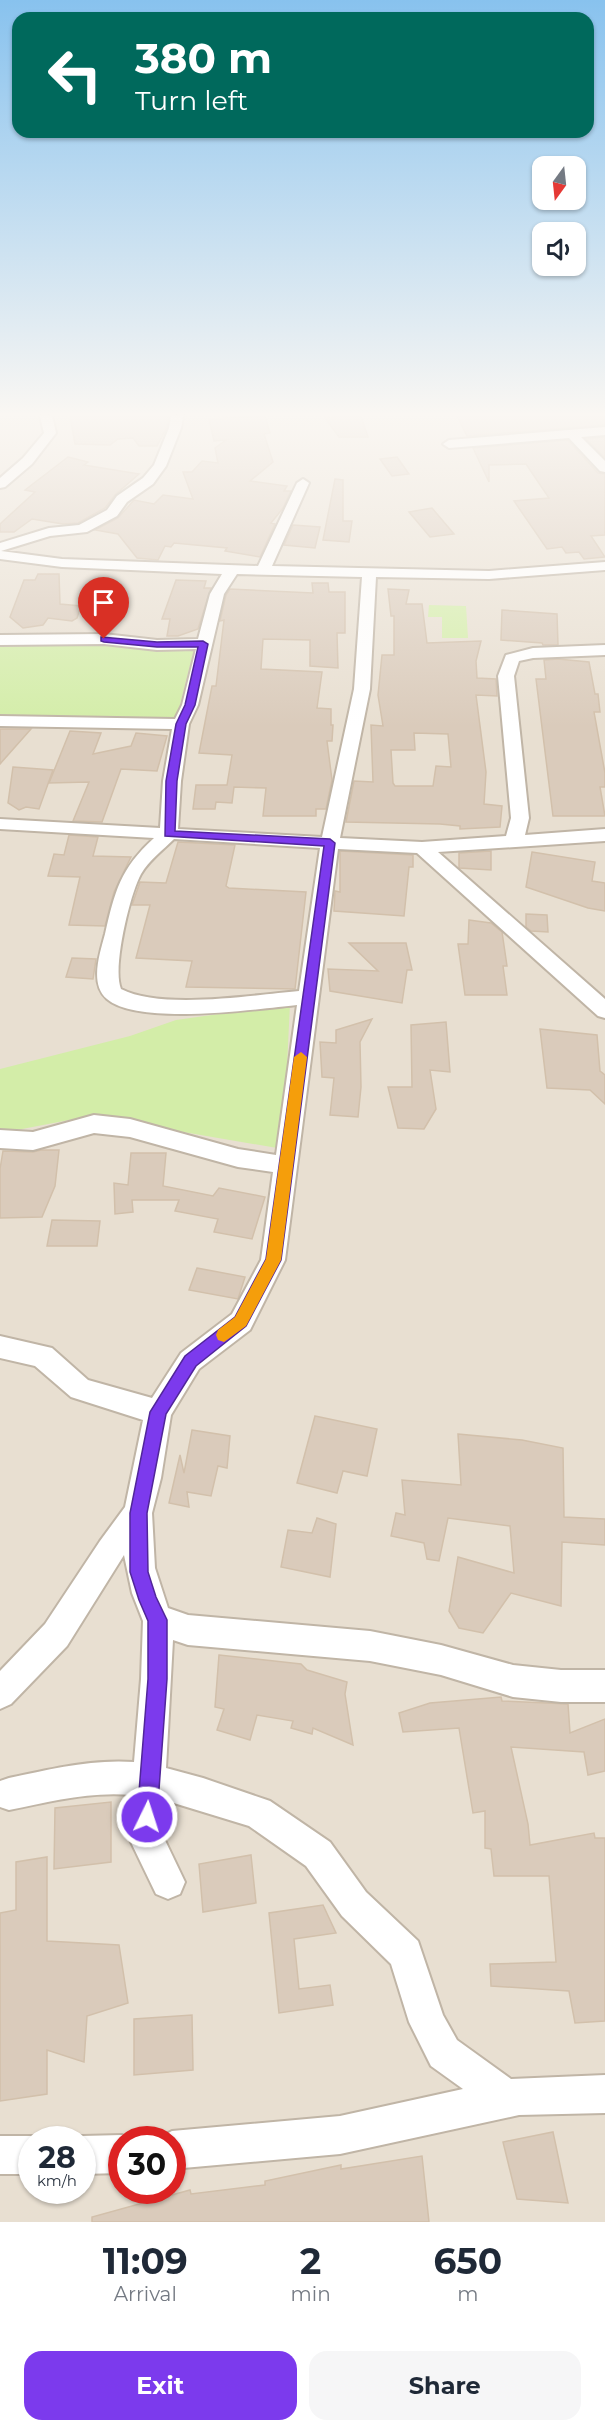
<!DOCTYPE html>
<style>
body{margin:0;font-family:Montserrat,sans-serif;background:#f6f6f7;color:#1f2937;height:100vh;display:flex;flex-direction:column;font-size:22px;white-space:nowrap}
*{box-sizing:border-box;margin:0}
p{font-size:20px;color:#747a83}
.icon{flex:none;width:33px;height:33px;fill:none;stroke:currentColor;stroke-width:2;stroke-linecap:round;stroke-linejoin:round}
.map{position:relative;height:2222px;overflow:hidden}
.side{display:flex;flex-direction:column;background:#fff;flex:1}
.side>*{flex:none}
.guide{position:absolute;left:12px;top:12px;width:582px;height:126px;border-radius:18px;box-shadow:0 2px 4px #0004;background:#00695c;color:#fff;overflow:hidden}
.needle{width:39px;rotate:195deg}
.tools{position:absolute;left:532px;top:156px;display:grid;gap:12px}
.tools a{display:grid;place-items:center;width:54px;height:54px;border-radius:12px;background:#fff;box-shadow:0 2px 4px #0004;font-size:30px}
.speed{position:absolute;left:18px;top:2126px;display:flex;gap:12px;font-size:30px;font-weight:700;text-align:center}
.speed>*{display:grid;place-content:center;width:78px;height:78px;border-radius:50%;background:#fff;box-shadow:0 2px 4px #0004;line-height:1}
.speed small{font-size:15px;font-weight:400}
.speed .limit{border:9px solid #d22;background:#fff;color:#111}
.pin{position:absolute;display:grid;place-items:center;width:51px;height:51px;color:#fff;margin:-62px -26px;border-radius:50% 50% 50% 0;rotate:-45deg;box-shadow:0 0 6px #0007}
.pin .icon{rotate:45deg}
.me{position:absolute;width:66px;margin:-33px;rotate:4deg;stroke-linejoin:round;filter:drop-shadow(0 0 4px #0008)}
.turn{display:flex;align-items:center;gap:21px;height:126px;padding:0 24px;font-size:27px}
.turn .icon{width:78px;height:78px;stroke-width:2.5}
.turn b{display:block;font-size:42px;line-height:51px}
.eta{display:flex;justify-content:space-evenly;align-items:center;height:102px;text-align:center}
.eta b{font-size:36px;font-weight:700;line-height:42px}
.primary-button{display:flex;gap:12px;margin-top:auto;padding:12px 24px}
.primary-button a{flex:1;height:69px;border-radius:18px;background:#7c3aed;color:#fff;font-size:24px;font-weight:700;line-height:69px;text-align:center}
.primary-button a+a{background:#f6f6f7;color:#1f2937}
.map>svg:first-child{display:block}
.residential{fill:#e8dfd1;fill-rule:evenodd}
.green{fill:#d3eda8}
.building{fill:#dacbbb;stroke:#d2c0ab;stroke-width:1.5;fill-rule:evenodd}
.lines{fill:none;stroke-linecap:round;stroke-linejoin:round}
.street-casing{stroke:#c0b5a6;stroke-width:4}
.street{fill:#fff;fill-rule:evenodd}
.route{fill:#7c3aed;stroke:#51269a;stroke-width:1.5}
.slow{fill:#f59e0b}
</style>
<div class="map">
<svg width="605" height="2222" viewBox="0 0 605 2222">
<rect width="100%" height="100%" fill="#f4eee4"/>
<path class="residential" d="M0 416H605V2222H0ZM32 2139H82V2190H32ZM122 2139H172V2190H122Z"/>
<g class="green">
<path d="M429 605 466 606 468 638H442V617H428Z"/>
<path d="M196 642 176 720 0 717V645Z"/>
<path d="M290 1004 283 1149 90 1116 17 1130 0 1131V1069L130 1036 176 1020Z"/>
</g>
<g class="building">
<path d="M70 416H168L167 427 157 446H139L133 438 118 439 110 445 75 444Z"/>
<path d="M265 416 270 433 264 434 273 462 250 481 287 486 284 491H291L283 508 271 523 275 524 260 557 225 551 227 548 174 543 171 547 165 546 158 560 137 558 118 534 95 530 118 518 134 500 154 504 163 495 193 499 183 472H192L202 461 218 463 215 448 226 440 214 441 209 419Z"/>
<path d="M334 416H361L368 437H339L325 418H335Z"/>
<path d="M457 416H605V425L467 436Z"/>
<path d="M605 437V458L586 439Z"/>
<path d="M568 440 598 473 605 474V535L591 536 605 557 584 559 579 552 566 553 562 547 547 549 514 501 549 498 526 464 489 465V482L473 448Z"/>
<path d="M68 457 88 462 84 465 139 474 115 495 105 508 78 523 63 524 32 519 14 532H0V524L35 492 25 490Z"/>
<path d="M397 457 409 474 392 476 380 459Z"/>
<path d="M335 479 343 480V521H352L349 542 323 540Z"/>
<path d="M432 508 454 534 430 537 409 512Z"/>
<path d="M293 525 320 527 315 548 284 545Z"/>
<path d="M38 574H59L60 604 81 606 77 618 72 621 48 618 43 625 23 628 10 617 24 580H35Z"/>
<path d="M176 580 206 581 204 588H211L198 629 178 636H167L170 619H162Z"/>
<path d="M312 583H328L329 592H345V633H337L338 668 310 666V640L263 639 261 669 322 672 317 708 331 709V725H333L332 741H327L332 780 326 809H316V816H263L266 788 234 787 232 803 216 802 215 809H193L196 785H227L232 755 199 753 212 686H216L224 620 220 621 226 595 230 589 313 593Z"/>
<path d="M388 589 409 590 406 604H422L427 643 481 641 476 661 477 678 496 679 497 696 476 695 486 772 484 804 502 806 500 827 460 829V826L440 824 346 822 354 781 373 782 371 725 383 726 378 695 382 655H394V616H391ZM414 733 448 734 451 767 436 766 433 786H395L393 783 391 750H415Z"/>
<path d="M502 610 557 614 558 645H543L542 643 501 640Z"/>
<path d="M558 659 589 662 595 694H598L600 712H594L605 773V787H600L605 816H553L536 679H546L544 660Z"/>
<path d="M0 729H31L0 764Z"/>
<path d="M70 731 101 733 93 754 131 746 136 733 167 736 157 771 121 769 102 822 73 821 89 782 49 783Z"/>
<path d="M13 767 53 770 39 809 26 807 19 810 8 803Z"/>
<path d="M69 835 98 837 93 856 131 857 114 892 105 926 69 925 80 877 48 876 54 854 64 855Z"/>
<path d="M178 842 235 845 226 886 229 888 306 892 295 989 186 987 192 961 136 958 150 905H132L139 885 140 882 166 883Z"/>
<path d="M340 851 413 855V867H409L404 916 334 911 335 891 340 892Z"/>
<path d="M491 851V870L459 868V853Z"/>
<path d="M532 852 595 862 592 881 605 883V911L588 908 526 887Z"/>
<path d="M526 914 547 915 548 932 531 931 526 927Z"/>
<path d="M469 920 491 923 502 932 507 966H503L507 995H465L458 944H468Z"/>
<path d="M349 943H406L412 970H407L402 1003 330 991 328 969 378 971Z"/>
<path d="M72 958 96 959 93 979 66 977Z"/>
<path d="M372 1019 360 1042 361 1087 358 1117 330 1115 334 1078 322 1077 320 1042 336 1043V1030Z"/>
<path d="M446 1022 450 1072 430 1070 436 1109 424 1129 398 1128 388 1087H412L411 1025Z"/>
<path d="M540 1029 597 1035 600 1071 605 1075V1104L590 1090 547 1088Z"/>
<path d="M41 1150H59L55 1186 42 1217 0 1218V1169L3 1151 33 1152Z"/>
<path d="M131 1153H166L163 1186 213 1196 219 1188 265 1197 252 1239 214 1232 218 1219 175 1211 179 1200H132L133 1212 115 1214 114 1183 128 1185Z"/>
<path d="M52 1220 100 1221 97 1246H47Z"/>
<path d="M197 1268 245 1277 238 1299 189 1290Z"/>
<path d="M315 1416 377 1429 367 1476 343 1471 337 1493 297 1483Z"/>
<path d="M192 1430 230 1436 227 1468 218 1466 211 1496 187 1492 189 1507 169 1503 180 1455 184 1473Z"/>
<path d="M458 1434 522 1440 563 1448 564 1517 605 1519V1545L562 1542 561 1606 511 1593 483 1633 459 1628 449 1611 458 1557 514 1573 510 1526 448 1518 439 1561 427 1559 424 1543 391 1536 396 1513 405 1515 402 1480 461 1485Z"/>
<path d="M317 1518 336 1524 330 1577 281 1567 288 1530 312 1533Z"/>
<path d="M219 1655 301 1664 307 1670 347 1682 345 1694 353 1745 313 1728 312 1734 291 1728 293 1721 257 1715 250 1740 217 1730 224 1709 215 1707Z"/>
<path d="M501 1697 502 1701 568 1704 570 1733 605 1719V1771L588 1775 584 1752 511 1747 528 1824 530 1845 594 1833 595 1838H605V2021L575 2023 569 1991 491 1986 490 1964 556 1962 549 1876H494L491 1849 485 1848V1811L473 1813 459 1728 403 1732 399 1713 430 1703Z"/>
<path d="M111 1802V1862L54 1869 55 1808Z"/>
<path d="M251 1855 256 1903 203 1912 199 1864Z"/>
<path d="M47 1857V1941L119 1945 128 2003 87 2016 84 2062 47 2050V2094L0 2101V1913L16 1910V1862Z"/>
<path d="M323 1905 336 1933 294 1939 299 1989 330 1985 333 2005 279 2013 269 1913Z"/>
<path d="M192 2015 193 2070 134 2075V2019Z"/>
<path d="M553 2132 568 2203 517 2199 503 2142Z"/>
<path d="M422 2156 429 2222H92V2217L190 2190 191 2194 265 2185V2181L341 2165V2169Z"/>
</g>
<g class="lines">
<g class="street-casing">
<g id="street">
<path d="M40 416H52L56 433 32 464 5 487 0 488V478L23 458 44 433Z"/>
<path d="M171 416H183L181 428 166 466 153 484 127 502 117 516 87 532 50 536 1 551 62 559 258 566 297 483 303 479 309 483 272 566 489 571 605 562V570L489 579 376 577 370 689 340 838 422 842 506 836 511 818 498 676 506 655 533 648 605 645V655L533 658 519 661 514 676 529 818 525 835 605 829V841L438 852 605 999V1018L598 1016 417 853 338 849 285 1260 250 1330 199 1369 171 1415 161 1478 152 1513 155 1568 168 1608 188 1615 370 1631 441 1645 513 1665 561 1670H605V1702H561L513 1697 441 1675 370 1661 188 1645 173 1640 166 1768 203 1778 270 1801 330 1842 366 1892 418 1941 443 2015 457 2040 511 2079 605 2075V2113L519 2115 340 2154 172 2169V2139H157L172 2131 340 2116 463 2089 431 2066 409 2022 391 1964 342 1916 306 1866 249 1826 164 1800 162 1834 185 1882 180 1894 168 1899 156 1894 128 1836 132 1795C90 1791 49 1802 9 1810L0 1807V1781L9 1778C51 1769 92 1759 134 1762L141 1679 143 1621 132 1593 124 1555 67 1646 11 1704 0 1709V1671L45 1624 100 1541 125 1507 143 1420 71 1397 35 1366 0 1358V1336L52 1348 88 1380 152 1398 181 1353 232 1314 261 1260 273 1172 238 1167 130 1137 94 1133 33 1150 0 1148V1130L33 1132 94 1115 130 1119 238 1149 276 1155 297 1005C257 1009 138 1026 107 999 89 984 100 953 105 934 115 891 120 869 154 838L0 829V819L160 828 163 781 172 729 0 726V716L175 719 182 705 196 649 157 650 104 644 0 645V635L104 634 157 640 198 639 210 594 222 574 62 567 0 559V543L49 528 79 525 107 510 117 496 143 478 154 465 169 428ZM237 574 362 577 354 689 322 837 178 829 181 781 189 724 198 705 224 594ZM174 839 320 848 299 991C253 995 161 1010 121 989 112 968 130 894 141 874 149 860 163 850 174 839Z"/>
<path d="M605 427V435L581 437 605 461V472L600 471 569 438 449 448 443 444 449 440Z"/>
<path d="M122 2135 132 2139H122V2173L82 2174V2139H74L82 2136Z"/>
<path d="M0 2136H32L40 2139H32V2174H0Z"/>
</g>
</g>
<use href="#street" class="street"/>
</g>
<linearGradient id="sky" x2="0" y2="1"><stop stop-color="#88c2ee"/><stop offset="0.57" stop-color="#faf7f3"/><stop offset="1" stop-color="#faf7f3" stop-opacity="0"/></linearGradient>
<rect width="605" height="727" fill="url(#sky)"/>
<path class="route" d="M101 637 157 642 203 641 208 644 195 705 186 724 177 781 175 831 330 839 335 843 281 1260 246 1326 196 1366 166 1414 147 1513 148 1572 156 1597 167 1620V1679L157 1817 154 1824 147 1827 140 1824 137 1817 148 1679V1621L139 1600 130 1572V1513L150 1412 185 1356 235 1317 266 1259 324 846 165 836 166 781 176 724 185 705 198 647H157L104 642 101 641Z"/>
<path class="slow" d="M301 1052 307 1057 281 1260 246 1326 224 1342 218 1340 216 1335 218 1330 235 1317 266 1259 294 1057Z"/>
</svg>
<div class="tools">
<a><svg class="needle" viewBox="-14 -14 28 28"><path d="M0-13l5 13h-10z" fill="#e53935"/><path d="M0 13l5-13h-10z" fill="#747a83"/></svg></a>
<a><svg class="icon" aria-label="sound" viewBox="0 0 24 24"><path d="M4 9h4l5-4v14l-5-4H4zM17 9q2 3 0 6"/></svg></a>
</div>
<div class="speed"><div>28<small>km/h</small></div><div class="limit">30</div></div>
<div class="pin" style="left:104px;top:639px;background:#d93025"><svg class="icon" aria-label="arrive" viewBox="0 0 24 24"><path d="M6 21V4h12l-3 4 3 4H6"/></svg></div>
<svg class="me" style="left:147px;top:1817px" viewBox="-20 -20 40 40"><circle r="17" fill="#7c3aed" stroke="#fff" stroke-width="3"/><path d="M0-11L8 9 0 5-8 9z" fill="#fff"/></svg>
<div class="guide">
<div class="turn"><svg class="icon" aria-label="left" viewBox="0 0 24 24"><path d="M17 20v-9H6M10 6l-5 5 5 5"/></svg><div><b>380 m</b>Turn left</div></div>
</div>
</div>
<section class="side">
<div class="eta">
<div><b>11:09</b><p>Arrival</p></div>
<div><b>2</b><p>min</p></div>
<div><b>650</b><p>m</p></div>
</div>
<div class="primary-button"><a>Exit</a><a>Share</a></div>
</section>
